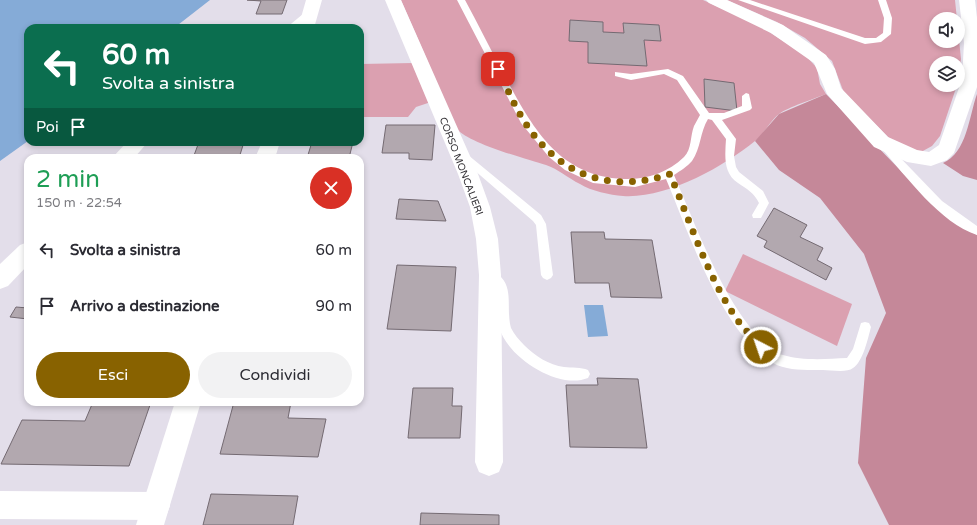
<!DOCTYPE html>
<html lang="it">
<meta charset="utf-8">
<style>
body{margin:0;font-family:"Varela Round",sans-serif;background:#f2f2f3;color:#2b2b33;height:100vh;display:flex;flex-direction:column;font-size:15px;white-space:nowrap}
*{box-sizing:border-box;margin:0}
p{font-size:13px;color:#7c7c81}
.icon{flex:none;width:22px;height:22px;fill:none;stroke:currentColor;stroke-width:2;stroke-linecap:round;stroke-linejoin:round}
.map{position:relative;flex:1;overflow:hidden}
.side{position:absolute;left:24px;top:154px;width:340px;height:252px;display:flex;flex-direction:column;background:#fff;border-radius:12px;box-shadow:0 2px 6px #0003}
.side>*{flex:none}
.hud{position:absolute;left:24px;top:24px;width:340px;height:122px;border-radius:12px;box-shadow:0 2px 6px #0003;background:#0b6e4f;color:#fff;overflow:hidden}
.controls{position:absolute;left:929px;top:12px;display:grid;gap:8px}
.controls a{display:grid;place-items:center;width:36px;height:36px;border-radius:50%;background:#fff;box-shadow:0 2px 6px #0003;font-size:20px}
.pin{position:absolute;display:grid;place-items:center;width:34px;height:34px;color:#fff;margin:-17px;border-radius:8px;box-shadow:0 2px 6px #0006}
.me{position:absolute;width:44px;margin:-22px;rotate:319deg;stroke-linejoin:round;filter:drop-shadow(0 0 3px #0008)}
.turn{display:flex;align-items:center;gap:14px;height:84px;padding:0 12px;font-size:18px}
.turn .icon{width:52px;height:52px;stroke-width:2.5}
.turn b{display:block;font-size:28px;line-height:34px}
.then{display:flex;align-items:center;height:38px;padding:0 12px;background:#0003;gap:8px;font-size:15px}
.round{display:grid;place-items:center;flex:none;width:42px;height:42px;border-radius:21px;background:#f2f2f3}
.overview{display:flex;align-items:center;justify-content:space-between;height:68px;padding:0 12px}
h1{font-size:24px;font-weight:600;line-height:30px;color:#1e9e55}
.button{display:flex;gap:8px;margin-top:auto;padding:8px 12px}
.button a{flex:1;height:46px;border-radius:24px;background:#886200;color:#fff;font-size:16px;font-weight:600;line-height:46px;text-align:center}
.button a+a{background:#f2f2f3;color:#2b2b33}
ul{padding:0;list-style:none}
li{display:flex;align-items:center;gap:12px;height:56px;padding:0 12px}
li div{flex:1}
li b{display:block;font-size:15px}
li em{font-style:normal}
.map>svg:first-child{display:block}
.green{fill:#dba0b0;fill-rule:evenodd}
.forest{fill:#c58899}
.water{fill:#85abd7}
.building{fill:#b2a8af;stroke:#746a72}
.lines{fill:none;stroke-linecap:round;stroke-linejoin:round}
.service{fill:#fff;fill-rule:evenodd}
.minor{fill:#fff;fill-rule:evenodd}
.tertiary{fill:#fff;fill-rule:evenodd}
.secondary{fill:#fff;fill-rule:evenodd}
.route{stroke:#886200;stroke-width:7;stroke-dasharray:0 12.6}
.labels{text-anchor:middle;stroke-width:3;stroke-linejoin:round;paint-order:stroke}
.street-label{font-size:10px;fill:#323034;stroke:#fff}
</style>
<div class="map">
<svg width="977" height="525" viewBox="0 0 977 525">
<rect width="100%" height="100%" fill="#e3deea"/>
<g class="green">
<path d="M401 0H703L758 25 805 55 817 68 820 84 826 94C814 99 788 107 779 114 770 121 764 134 755 141 723 167 666 199 623 196 610 195 591 191 580 184 568 178 558 169 546 165 526 159 468 143 457 129Z"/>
<path d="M727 0H955L961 59 958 80V63H936V85H957L940 136 932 146 921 152 894 143 844 93 832 61 805 38 777 22ZM936 19H958V41H936Z"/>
<path d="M413 63 429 100 428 103 416 107 408 117H360V64Z"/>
<path d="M743 254 852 304 837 346 725 291Z"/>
</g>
<g class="forest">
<path d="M826 94 945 216 977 235V525H889L858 463 866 358 886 313 864 254 820 198 779 170 755 141 779 114Z"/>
<path d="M977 94V180L963 176 943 163C967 153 969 116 977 94Z"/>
</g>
<g class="water">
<path d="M0 0H210L174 28H28V141L0 161Z"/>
<path d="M584 305H603L608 336 588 337Z"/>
</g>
<g class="building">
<path d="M247 0H287L282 14H256L261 1Z"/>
<path d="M570 20 603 22V32L624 33 623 23 659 25 661 41 644 40 647 66 588 63V42L569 41Z"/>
<path d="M704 79 734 83 737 111 705 107Z"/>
<path d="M386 125H435L432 160 409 159V153H382Z"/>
<path d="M199 142H244L239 158H193Z"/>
<path d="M312 142H353L349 158H307Z"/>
<path d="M399 199 438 201 446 221 396 219Z"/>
<path d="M774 208 807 225 800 237 823 248 817 260 832 268 826 280 764 247 767 241 757 236Z"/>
<path d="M571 232H604L605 239 652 240 662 298 611 297 609 283H575Z"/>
<path d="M397 265 456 267 451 331 387 329Z"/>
<path d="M16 307 28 308V319L10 317Z"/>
<path d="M597 378 638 379 647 448 570 447 566 385H598Z"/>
<path d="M413 388H453L452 406H462L460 438H408Z"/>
<path d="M93 402H151L129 466 1 464 22 420 85 421Z"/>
<path d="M234 402H291L288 418 326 419 318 457 220 454Z"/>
<path d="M211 494 298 496 293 525H203Z"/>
<path d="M421 513 499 515V525H420Z"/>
</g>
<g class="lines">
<g class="service">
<path d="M457 0H465C478 24 490 48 503 73 531 125 557 176 623 179 645 180 668 173 684 157 692 149 690 136 694 126 696 122 698 119 700 115L677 80 664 74 631 80 615 76V72L631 74 668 69 683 76 709 113H724L742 106V96L746 93 749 94 752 108 750 110 722 120 736 139 734 156 736 167 739 172 763 191 769 203 761 218H753L752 215 759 203C754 193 747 189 738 183 723 173 725 156 726 139L712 120 708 119C700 132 701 148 692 161 688 166 680 171 674 175 696 225 727 314 770 347 774 349 778 354 783 355 802 361 827 359 847 358L853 349 861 323 865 322 869 323 871 327C868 338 863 362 853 368 847 373 831 370 823 370 807 370 787 371 773 363 722 334 688 231 666 179L635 187 593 183 565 170 549 157 521 123Z"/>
<path d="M738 0H750L865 38H876L883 33 884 18 878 0H886L892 18 891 34 881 42 865 44Z"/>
<path d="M884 143 887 144 942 201 977 226V235C940 223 907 177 881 148L879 146Z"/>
<path d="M462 150 541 215 546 224 553 275 551 278 547 280 543 278 541 275 536 225 533 221 459 157 457 154 459 151Z"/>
<path d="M491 271C517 281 505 307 511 328 514 334 519 340 524 345 535 356 549 365 564 367 572 368 581 367 588 370L590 374 588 378C558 390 507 357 499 327 496 315 501 301 497 290 496 284 488 282 485 276L487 273Z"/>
</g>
<g class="minor">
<path d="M385 0H401L478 174 490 207 498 239 501 275 503 462 499 472 489 476 479 472 475 462 479 275 476 239 470 207 458 174Z"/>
<path d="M706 0H727L783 25 826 55 835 69 841 88 888 137 917 150 929 152 939 145 962 79 964 43 959 0H975L977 18V87L954 153 947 160 931 166 907 162 874 147 827 94 814 63 771 33 709 3Z"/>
<path d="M0 491 156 492 166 496 170 506 166 516 156 520 0 519Z"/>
</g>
<g class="tertiary">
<path d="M309 12 315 14 317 17 304 28H286L303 14Z"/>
<path d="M127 142H148L134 158H112Z"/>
<path d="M28 242V265L8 286 0 289V264L20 245Z"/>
</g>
<g class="secondary">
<path d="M306 0H322L314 28H298Z"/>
<path d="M262 142H280L275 158H255Z"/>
<path d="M175 402H201L164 525H136Z"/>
</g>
</g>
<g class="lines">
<path class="route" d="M498 69C506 86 514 105 524 121 558 175 610 194 670 174 689 219 710 283 739 322 746 331 754 339 761 347"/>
</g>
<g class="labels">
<g class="street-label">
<text transform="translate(462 166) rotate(69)" y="4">CORSO MONCALIERI</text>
</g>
</g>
</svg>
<div class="controls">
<a><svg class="icon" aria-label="sound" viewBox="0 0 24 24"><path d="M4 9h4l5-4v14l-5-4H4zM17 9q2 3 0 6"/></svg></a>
<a><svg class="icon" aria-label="layers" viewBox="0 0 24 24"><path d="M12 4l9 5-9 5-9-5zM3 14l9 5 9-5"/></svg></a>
</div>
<div class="pin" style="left:498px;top:69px;background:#d93025"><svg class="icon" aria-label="arrive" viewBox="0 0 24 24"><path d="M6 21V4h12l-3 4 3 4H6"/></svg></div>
<svg class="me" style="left:761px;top:347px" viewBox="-20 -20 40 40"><circle r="17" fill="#886200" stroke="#fff" stroke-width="3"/><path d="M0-11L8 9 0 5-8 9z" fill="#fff"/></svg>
<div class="hud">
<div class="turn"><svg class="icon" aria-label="left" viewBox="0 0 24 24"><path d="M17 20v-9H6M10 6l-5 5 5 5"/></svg><div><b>60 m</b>Svolta a sinistra</div></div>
<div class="then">Poi<svg class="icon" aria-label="arrive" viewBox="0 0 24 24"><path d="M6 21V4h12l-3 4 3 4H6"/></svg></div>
</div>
<section class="side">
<div class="overview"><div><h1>2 min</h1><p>150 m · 22:54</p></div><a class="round" style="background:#d93025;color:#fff"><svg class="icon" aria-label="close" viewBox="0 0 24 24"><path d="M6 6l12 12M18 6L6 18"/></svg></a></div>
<ul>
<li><svg class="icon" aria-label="left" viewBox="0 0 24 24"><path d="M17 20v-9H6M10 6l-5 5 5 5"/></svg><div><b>Svolta a sinistra</b></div><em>60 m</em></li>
<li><svg class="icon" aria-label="arrive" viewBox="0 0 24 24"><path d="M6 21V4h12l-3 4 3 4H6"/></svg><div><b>Arrivo a destinazione</b></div><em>90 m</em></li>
</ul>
<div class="button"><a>Esci</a><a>Condividi</a></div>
</section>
</div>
